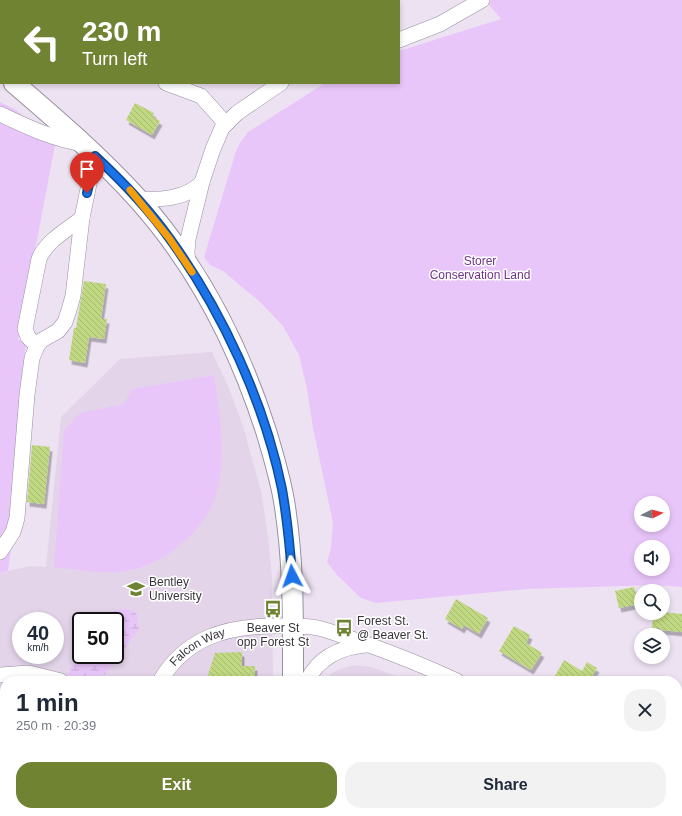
<!DOCTYPE html>
<meta charset="utf-8">
<style>
body{margin:0;font-family:Helvetica,sans-serif;background:#f2f2f3;color:#1f2937;height:100vh;display:flex;flex-direction:column;font-size:15px;white-space:nowrap}
*{box-sizing:border-box;margin:0}
p{font-size:13px;color:#747a83}
.icon{flex:none;width:22px;height:22px;fill:none;stroke:currentColor;stroke-width:2;stroke-linecap:round;stroke-linejoin:round}
.map{position:relative;flex:1;overflow:hidden}
.sheet{position:absolute;left:0px;top:676px;width:682px;height:140px;display:flex;flex-direction:column;background:#fff;border-radius:16px 16px 0 0;box-shadow:0 2px 6px #0003}
.sheet>*{flex:none}
.guide{position:absolute;left:0px;top:0px;width:400px;height:84px;box-shadow:0 2px 6px #0003;background:#708333;color:#fff;overflow:hidden}
.needle{width:26px;rotate:84deg}
.fabs{position:absolute;left:634px;top:496px;display:grid;gap:8px}
.fabs a{display:grid;place-items:center;width:36px;height:36px;border-radius:50%;background:#fff;box-shadow:0 2px 6px #0003;font-size:20px}
.speed{position:absolute;left:12px;top:612px;display:flex;gap:8px;font-size:20px;font-weight:700;text-align:center}
.speed>*{display:grid;place-content:center;width:52px;height:52px;border-radius:50%;background:#fff;box-shadow:0 2px 6px #0003;line-height:1}
.speed small{font-size:10px;font-weight:400}
.speed .limit{border:2px solid #111;border-radius:6px;background:#fff;color:#111}
.pin{position:absolute;display:grid;place-items:center;width:34px;height:34px;color:#fff;margin:-41px -17px;border-radius:50% 50% 50% 0;rotate:-45deg;box-shadow:0 0 4px #0007}
.pin .icon{rotate:45deg}
.me{position:absolute;width:44px;margin:-22px;rotate:356deg;stroke-linejoin:round;filter:drop-shadow(0 0 3px #0008)}
.turn{display:flex;align-items:center;gap:14px;height:84px;padding:0 16px;font-size:18px}
.turn .icon{width:52px;height:52px;stroke-width:2.5}
.turn b{display:block;font-size:28px;line-height:34px}
.round{display:grid;place-items:center;flex:none;width:42px;height:42px;border-radius:16px;background:#f2f2f3}
.summary{display:flex;align-items:center;justify-content:space-between;height:68px;padding:0 16px}
h1{font-size:24px;font-weight:700;line-height:30px}
.action{display:flex;gap:8px;margin-top:auto;padding:8px 16px}
.action a{flex:1;height:46px;border-radius:16px;background:#708333;color:#fff;font-size:16px;font-weight:700;line-height:46px;text-align:center}
.action a+a{background:#f2f2f3;color:#1f2937}
.map>svg:first-child{display:block}
.built{fill:#e3d4e9;fill-rule:evenodd}
.wetland{fill:url(#wetland-marsh)}
.park{fill:#e9c6fa;fill-rule:evenodd}
.building{fill:url(#building-back-hatch);filter:url(#shadow)}
.lines{fill:none;stroke-linecap:round;stroke-linejoin:round}
.minor-casing{stroke:#99909e;stroke-width:16}
.major-casing{stroke:#99909e;stroke-width:22}
.minor{stroke:#fff;stroke-width:15}
.major{stroke:#fff;stroke-width:20}
.route-casing{stroke:#114b97;stroke-width:10}
.route{stroke:#1a73e8;stroke-width:7}
.slow{stroke:#f59e0b;stroke-width:7}
.labels{text-anchor:middle;stroke-width:3;stroke-linejoin:round;paint-order:stroke}
.park-label{font-size:12px;fill:#6f3388;stroke:#fff}
.poi-label{font-size:12px;fill:#39353b;stroke:#fff;text-anchor:start}
.street-label{font-size:12px;fill:#39353b;stroke:#fff}
</style>
<div class="map">
<svg width="682" height="816" viewBox="0 0 682 816">
<defs>
<pattern id="wetland-marsh" width="20" height="14" patternUnits="userSpaceOnUse"><rect width="20" height="14" fill="#e9c6fa"/><path d="M1 5h8M5 5V1M11 12h8M15 12V8" fill="none" stroke="#c9abd7"/></pattern>
<pattern id="building-back-hatch" width="6" height="6" patternUnits="userSpaceOnUse"><rect width="6" height="6" fill="#c1d882"/><path d="M-1 5l2 2M0 0l6 6M5-1l2 2" fill="none" stroke="#a7ba71"/></pattern>
<filter id="shadow"><feDropShadow dx="2.5" dy="4.5" stdDeviation="0" flood-color="#0004"/></filter>
</defs>
<rect width="100%" height="100%" fill="#ede2f2"/>
<g class="built">
<path d="M212 352 228 386 243 426 261 491 268 536 272 577 273 681H5V811H273V816H0V573L30 566 46 567 61 417 120 359ZM21 621H55V655H21ZM81 621H115V655H81Z"/>
<path d="M354 665 371 667 410 681H324L330 674 338 670Z"/>
<path d="M315 811H647L656 816H315Z"/>
</g>
<g class="wetland">
<path d="M125 609 133 611 137 615 139 627 137 632 100 681H64L81 649V655H115V621H97L104 613Z"/>
<path d="M5 710V761L0 763V720Z"/>
</g>
<g class="park">
<path d="M485 0H682V587L655 585 527 589 376 603 361 598 337 575 327 562 331 548 333 523 313 428 307 389 299 355 283 326 260 302 223 271 210 265 204 257 236 151 240 143 248 132 325 83H399V51L501 19ZM641 503H663V525H641ZM641 547H663V569H641Z"/>
<path d="M0 102 16 110 55 145 18 340H26L11 548 8 571 0 573Z"/>
<path d="M214 375C220 414 229 470 211 507 205 522 192 534 181 544 164 560 141 570 118 572 97 574 75 569 54 567L64 431 80 413 124 404 132 389Z"/>
</g>
<g class="building">
<path d="M135 103 154 113 153 117 160 121 152 135 126 120Z"/>
<path d="M84 281 106 284 101 319H107L104 339 89 337 85 363 69 360 74 328H76Z"/>
<path d="M32 445 50 447 44 504 27 502Z"/>
<path d="M634 587 638 604 619 608 615 591Z"/>
<path d="M456 599 488 618 479 634 464 625 462 629 445 619Z"/>
<path d="M663 612 682 614V632L660 630V628H652L653 613Z"/>
<path d="M514 626 530 635 526 643 542 653 531 670 499 651Z"/>
<path d="M242 652V666H255V681H206L215 653Z"/>
<path d="M564 660 582 671 587 662 597 668 592 676 600 681H552Z"/>
</g>
<g class="lines">
<g class="minor-casing">
<g id="minor">
<path d="M233 0 235 1"/>
<path d="M304 1V0"/>
<path d="M399 40 440 24 482 0"/>
<path d="M166 83 201 96 226 124"/>
<path d="M0 114C27 127 53 139 83 144"/>
<path d="M138 199C160 200 187 199 202 182"/>
<path d="M188 265 187 252 188 239 202 182 213 149 222 128 237 113 281 83"/>
<path d="M37 346 28 337 25 329 39 259C46 241 67 230 82 218"/>
<path d="M0 552 13 532 17 518 27 395 32 358 37 346 42 340 58 331 65 322 69 310 73 296 82 218 95 155"/>
<path d="M0 675 29 673 61 681"/>
<path id="s1" d="M160 681C186 637 227 626 275 626 289 626 304 625 318 628 331 631 345 637 358 641 392 653 425 666 457 681"/>
<path d="M307 681C319 657 341 647 366 645"/>
<path d="M677 762 682 757"/>
<path d="M677 806 682 809"/>
<path d="M148 811V816"/>
<path d="M463 811 466 816"/>
<path d="M535 811 539 816"/>
<path d="M511 816 518 811"/>
</g>
</g>
<g class="major-casing">
<g id="major">
<path d="M0 71H1"/>
<path d="M14 83C57 120 100 157 138 199 197 265 239 347 266 431 273 454 280 477 284 501 294 561 293 621 293 681"/>
<path d="M293 811V816"/>
</g>
</g>
<use href="#minor" class="minor"/>
<use href="#major" class="major"/>
</g>
<g class="lines">
<g class="route-casing">
<path id="route" d="M87 193 95 156C122 181 148 208 170 239 222 311 264 401 282 489 287 518 290 547 292 576"/>
</g>
<use href="#route" class="route"/>
<path class="slow" d="M130 190 169 238 192 272"/>
</g>
<defs>
<g id="university-bare" transform="scale(1.38)"><path d="M0-5L7-2L0 1L-7-2ZM-4 1L0 2.5L4 1V4Q0 6-4 4Z" fill="#708333" stroke="#fff" stroke-width="2.5" paint-order="stroke"/></g>
<g id="bus-bare" transform="scale(1.38)"><path d="M-5-6H5V4H4V6H2V4H-2V6H-4V4H-5ZM-3.5-4V0h7V-4ZM-3.5 1.2v1.5H-2V1.2ZM2 1.2v1.5H3.5V1.2Z" fill="#708333" stroke="#fff" stroke-width="2.5" paint-order="stroke"/></g>
</defs>
<g fill-rule="evenodd">
<use href="#university-bare" x="136" y="589"/>
<use href="#bus-bare" x="273" y="609"/>
<use href="#bus-bare" x="344" y="628"/>
</g>
<g class="labels">
<g class="park-label">
<text x="480" y="265">Storer<tspan x="480" dy="14">Conservation Land</tspan></text>
</g>
<g class="poi-label">
<text x="149" y="586">Bentley<tspan x="149" dy="14">University</tspan></text>
<text x="357" y="625">Forest St.<tspan x="357" dy="14">@ Beaver St.</tspan></text>
<text x="273" y="632" text-anchor="middle">Beaver St<tspan x="273" dy="14">opp Forest St</tspan></text>
</g>
<g class="street-label">
<text dy="4" stroke="none"><textPath href="#s1" startOffset="52">Falcon Way</textPath></text>
</g>
</g>
</svg>
<div class="fabs">
<a><svg class="needle" viewBox="-14 -14 28 28"><path d="M0-13l5 13h-10z" fill="#e53935"/><path d="M0 13l5-13h-10z" fill="#747a83"/></svg></a>
<a><svg class="icon" aria-label="sound" viewBox="0 0 24 24"><path d="M4 9h4l5-4v14l-5-4H4zM17 9q2 3 0 6"/></svg></a>
<a><svg class="icon" aria-label="search" viewBox="0 0 24 24"><circle cx="10" cy="10" r="6"/><path d="M15 15l6 6"/></svg></a>
<a><svg class="icon" aria-label="layers" viewBox="0 0 24 24"><path d="M12 4l9 5-9 5-9-5zM3 14l9 5 9-5"/></svg></a>
</div>
<div class="speed"><div>40<small>km/h</small></div><div class="limit">50</div></div>
<div class="pin" style="left:87px;top:193px;background:#d93025"><svg class="icon" aria-label="arrive" viewBox="0 0 24 24"><path d="M6 21V4h12l-3 4 3 4H6"/></svg></div>
<svg class="me" style="left:292px;top:576px" viewBox="-20 -20 40 40"><path d="M0-17L14 15 0 8-14 15z" fill="#1a73e8" stroke="#fff" stroke-width="4"/></svg>
<div class="guide">
<div class="turn"><svg class="icon" aria-label="left" viewBox="0 0 24 24"><path d="M17 20v-9H6M10 6l-5 5 5 5"/></svg><div><b>230 m</b>Turn left</div></div>
</div>
<section class="sheet">
<div class="summary"><div><h1>1 min</h1><p>250 m · 20:39</p></div><a class="round"><svg class="icon" aria-label="close" viewBox="0 0 24 24"><path d="M6 6l12 12M18 6L6 18"/></svg></a></div>
<div class="action"><a>Exit</a><a>Share</a></div>
</section>
</div>
